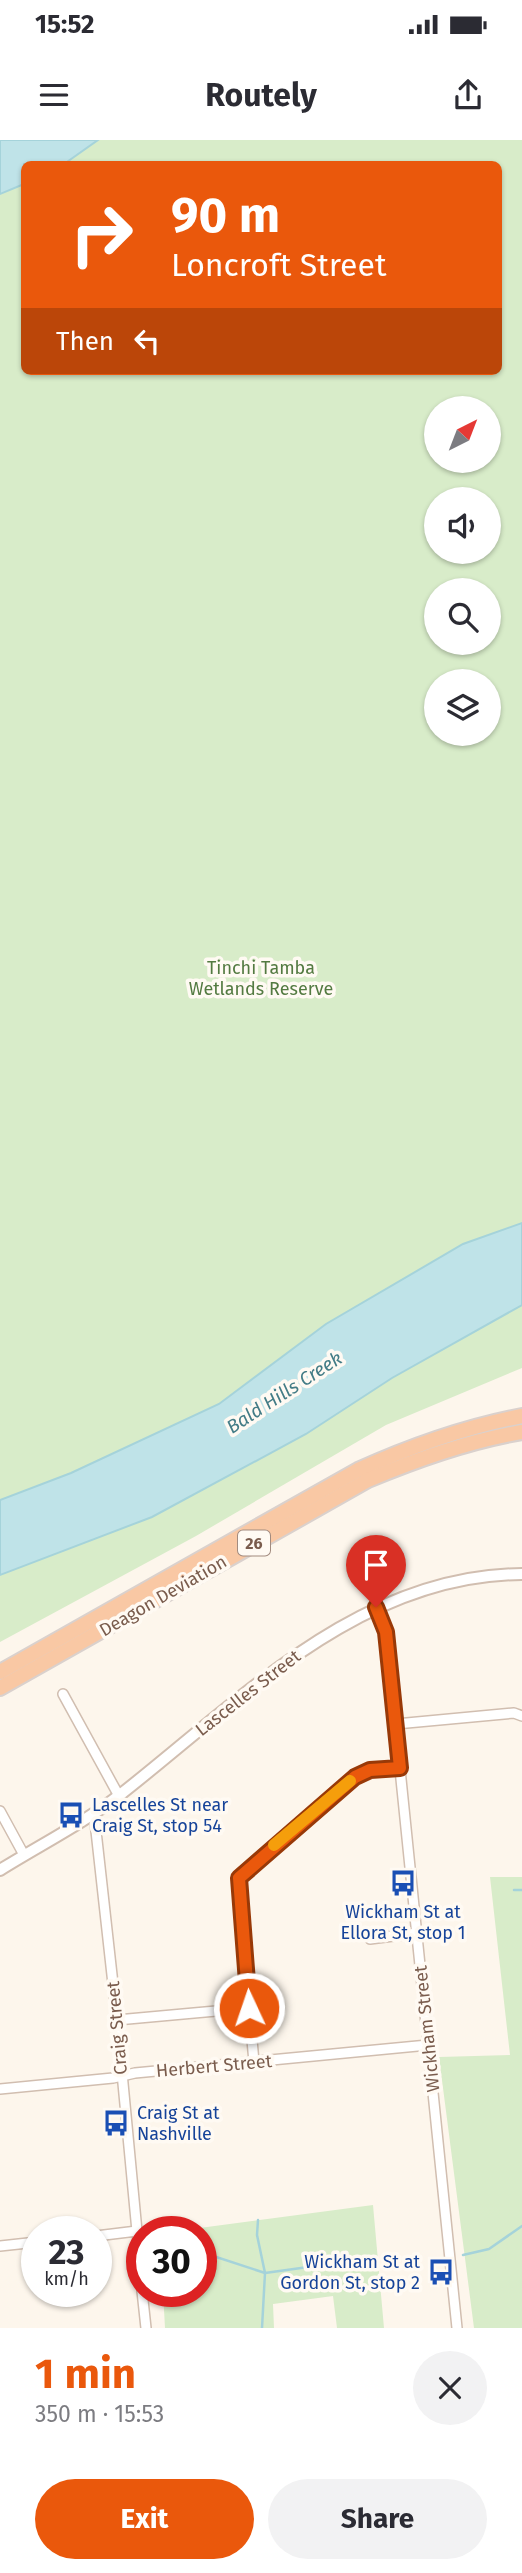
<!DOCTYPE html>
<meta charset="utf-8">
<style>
body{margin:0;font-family:"Fira Sans",sans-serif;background:#f2f2f3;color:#2b2b33;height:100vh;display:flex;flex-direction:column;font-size:26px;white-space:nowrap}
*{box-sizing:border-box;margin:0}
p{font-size:23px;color:#7c7c81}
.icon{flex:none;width:38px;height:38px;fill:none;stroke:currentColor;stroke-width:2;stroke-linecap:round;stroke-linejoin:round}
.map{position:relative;height:2188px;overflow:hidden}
.drawer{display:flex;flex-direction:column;background:#fff;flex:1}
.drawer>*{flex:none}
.banner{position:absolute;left:21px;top:21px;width:481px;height:214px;border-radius:10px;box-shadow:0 2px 5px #0004;background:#ea580c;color:#fff;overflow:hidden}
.needle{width:46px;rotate:42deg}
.controls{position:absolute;left:424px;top:256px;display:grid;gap:14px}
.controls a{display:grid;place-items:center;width:77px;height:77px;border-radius:50%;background:#fff;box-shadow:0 2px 5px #0004;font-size:35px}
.speed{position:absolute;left:21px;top:2076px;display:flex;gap:14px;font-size:35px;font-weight:700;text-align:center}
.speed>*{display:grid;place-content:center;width:91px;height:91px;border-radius:50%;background:#fff;box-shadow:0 2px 5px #0004;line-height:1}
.speed small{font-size:18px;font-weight:400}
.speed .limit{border:10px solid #d22;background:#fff;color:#111}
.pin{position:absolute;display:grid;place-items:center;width:60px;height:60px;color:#fff;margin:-72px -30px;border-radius:50% 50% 50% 0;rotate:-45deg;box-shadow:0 0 7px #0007}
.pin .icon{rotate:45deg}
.me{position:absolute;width:77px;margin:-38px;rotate:357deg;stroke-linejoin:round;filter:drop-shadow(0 0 5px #0008)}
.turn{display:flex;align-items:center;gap:24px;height:147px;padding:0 35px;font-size:32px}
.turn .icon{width:91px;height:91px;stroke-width:2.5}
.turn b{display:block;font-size:49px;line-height:60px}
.then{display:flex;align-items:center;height:66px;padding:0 35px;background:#0003;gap:14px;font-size:26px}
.round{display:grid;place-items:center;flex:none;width:74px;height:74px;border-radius:37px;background:#f2f2f3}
.head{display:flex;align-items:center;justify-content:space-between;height:119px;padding:0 35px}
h1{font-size:42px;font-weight:700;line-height:52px;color:#ea580c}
.primary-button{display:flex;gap:14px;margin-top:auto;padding:14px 35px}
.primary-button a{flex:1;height:80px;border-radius:42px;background:#ea580c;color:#fff;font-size:28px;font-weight:700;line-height:80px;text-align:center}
.primary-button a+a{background:#f2f2f3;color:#2b2b33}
.status{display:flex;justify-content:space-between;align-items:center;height:49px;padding:0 35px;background:#fff;direction:ltr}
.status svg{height:19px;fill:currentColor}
header{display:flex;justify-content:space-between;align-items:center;height:91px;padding:0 35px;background:#fff;font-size:32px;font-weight:700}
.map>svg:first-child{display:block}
.green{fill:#d8ecc9;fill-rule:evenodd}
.water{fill:#bfe3e8;stroke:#a5d3da;stroke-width:2}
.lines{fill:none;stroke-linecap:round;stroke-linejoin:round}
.stream{stroke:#a5d3da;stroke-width:2.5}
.minor-casing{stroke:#d1beb0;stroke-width:12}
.tertiary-casing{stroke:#d1beb0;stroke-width:14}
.trunk-casing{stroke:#dad1cd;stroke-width:18}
.minor{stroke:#fff;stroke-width:9}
.tertiary{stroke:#fff;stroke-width:10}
.trunk{stroke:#f9c8a4;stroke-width:14}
.route-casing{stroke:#983908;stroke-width:18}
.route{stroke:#ea580c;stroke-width:12}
.slow{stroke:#f59e0b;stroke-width:12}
.labels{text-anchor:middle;stroke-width:7;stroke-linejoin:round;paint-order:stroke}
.shield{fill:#fffaf3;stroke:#a28b7f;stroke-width:2}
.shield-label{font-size:16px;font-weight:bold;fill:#7a5c4d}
.park-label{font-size:18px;fill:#537a41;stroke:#fffaf3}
.street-label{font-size:18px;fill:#7a5c4d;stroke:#fffaf3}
.transit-label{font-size:18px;fill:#164399;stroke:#fffaf3;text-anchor:start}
.water-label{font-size:19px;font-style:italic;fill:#437c86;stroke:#fffaf3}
</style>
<div class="status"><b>15:52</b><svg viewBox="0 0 49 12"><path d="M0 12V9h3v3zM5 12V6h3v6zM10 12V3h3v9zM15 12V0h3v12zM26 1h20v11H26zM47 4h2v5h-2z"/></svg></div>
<header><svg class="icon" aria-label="menu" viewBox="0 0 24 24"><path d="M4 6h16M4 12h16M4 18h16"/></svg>Routely<svg class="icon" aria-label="share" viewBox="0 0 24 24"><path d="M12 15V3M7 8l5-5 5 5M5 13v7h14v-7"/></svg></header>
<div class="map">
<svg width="522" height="2188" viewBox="0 0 522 2188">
<rect width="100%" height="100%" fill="#fdf6ec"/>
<g class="green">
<path d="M98 0H522V1083L463 1104 326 1184 219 1264 71 1333 0 1360V54L24 44V231H499V24H64ZM436 268H488V320H436ZM436 359H488V411H436ZM436 450H488V502H436ZM436 541H488V593H436Z"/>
<path d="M522 1165V1228L386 1285 196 1396 0 1502V1435L152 1377 306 1294 392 1238Z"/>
<path d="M490 1737H522V2188H474L439 1917 510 1915Z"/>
<path d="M373 2065 384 2188H337L333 2156 273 2164 274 2188H165L163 2151H201V2091H177Z"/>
</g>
<g class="water">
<path d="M0 0H98L64 24H24V44L0 54Z"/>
<path d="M522 1083V1165L392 1238 306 1294 152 1377 0 1435V1360L71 1333 219 1264 326 1184 463 1104Z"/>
</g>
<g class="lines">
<g class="stream">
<path d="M514 1750H522"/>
<path d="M258 2080 257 2095 265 2133 262 2188"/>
<path d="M201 2112 265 2133 373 2118"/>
<path d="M463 2115 489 2109 522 2086"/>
</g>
<g class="minor-casing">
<g id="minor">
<path d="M376 1467 386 1492 457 2188"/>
<path d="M63 1554 119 1656"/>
<path d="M396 1584 514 1573 522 1576"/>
<path d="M0 1671 24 1715"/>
<path d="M94 1673 117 1880 142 2144"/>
<path d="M370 1799 417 1793"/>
<path d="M117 1880 249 1868"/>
<path d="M254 1922 238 1746 239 1738 355 1637 370 1630 400 1627"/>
<path d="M0 1949 113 1938 135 1933 428 1905"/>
<path d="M96 2096 137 2091"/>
<path d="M0 2106 37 2102"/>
<path d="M142 2151 146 2188"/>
</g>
</g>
<g class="tertiary-casing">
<path id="tertiary" d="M0 1730C40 1705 84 1683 121 1654 241 1560 359 1435 522 1434"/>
</g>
<g class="trunk-casing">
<g id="trunk">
<path d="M0 1532 358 1330C411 1306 464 1287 522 1276"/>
<path d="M0 1548 368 1340C418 1319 469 1301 522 1292"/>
</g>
</g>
<use href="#minor" class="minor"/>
<use href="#tertiary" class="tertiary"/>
<use href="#trunk" class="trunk"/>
</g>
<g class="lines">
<g class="route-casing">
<path id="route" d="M249 1868 239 1738 355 1637 370 1630 400 1628 386 1492 376 1467"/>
</g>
<use href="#route" class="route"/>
<path class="slow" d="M274 1705 350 1641"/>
</g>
<defs>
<g id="bus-bare" transform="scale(2.1)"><path d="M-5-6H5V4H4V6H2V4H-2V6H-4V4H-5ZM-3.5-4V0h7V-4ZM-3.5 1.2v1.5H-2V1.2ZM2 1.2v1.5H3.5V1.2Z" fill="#1a4fb4" stroke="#fffaf3" stroke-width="2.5" paint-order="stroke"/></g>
</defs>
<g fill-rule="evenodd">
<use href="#bus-bare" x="71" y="1675"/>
<use href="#bus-bare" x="403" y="1743"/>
<use href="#bus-bare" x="116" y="1983"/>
<use href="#bus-bare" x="441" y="2132"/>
</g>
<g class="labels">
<rect class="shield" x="238" y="1390.5" width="32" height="25" rx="5"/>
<g class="shield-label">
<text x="254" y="1409">26</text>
</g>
<g class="park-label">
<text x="261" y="834">Tinchi Tamba<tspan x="261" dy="21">Wetlands Reserve</tspan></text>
</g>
<g class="street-label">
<text transform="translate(163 1456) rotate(-30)" y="6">Deagon Deviation</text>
<text transform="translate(248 1553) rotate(-38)" y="6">Lascelles Street</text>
<text transform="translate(117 1888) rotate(-95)" y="6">Craig Street</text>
<text transform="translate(427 1889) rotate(-96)" y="6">Wickham Street</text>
<text transform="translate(214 1926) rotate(-5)" y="6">Herbert Street</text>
</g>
<g class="transit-label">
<text x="92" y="1671">Lascelles St near<tspan x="92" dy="21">Craig St, stop 54</tspan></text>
<text x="403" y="1778" text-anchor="middle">Wickham St at<tspan x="403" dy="21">Ellora St, stop 1</tspan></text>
<text x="137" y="1979">Craig St at<tspan x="137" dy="21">Nashville</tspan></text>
<text x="420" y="2128" text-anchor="end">Wickham St at<tspan x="420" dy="21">Gordon St, stop 2</tspan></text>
</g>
<g class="water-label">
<text transform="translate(284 1252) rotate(-33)" y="7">Bald Hills Creek</text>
</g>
</g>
</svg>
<div class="controls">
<a><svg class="needle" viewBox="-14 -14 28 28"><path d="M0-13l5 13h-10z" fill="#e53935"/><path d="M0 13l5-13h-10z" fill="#7c7c81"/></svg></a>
<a><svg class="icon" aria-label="sound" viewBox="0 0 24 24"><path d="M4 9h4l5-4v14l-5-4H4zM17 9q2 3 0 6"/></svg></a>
<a><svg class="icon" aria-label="search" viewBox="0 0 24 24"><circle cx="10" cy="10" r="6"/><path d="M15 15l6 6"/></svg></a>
<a><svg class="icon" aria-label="layers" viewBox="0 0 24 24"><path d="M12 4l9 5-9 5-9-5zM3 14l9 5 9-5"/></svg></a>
</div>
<div class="speed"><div>23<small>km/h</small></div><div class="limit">30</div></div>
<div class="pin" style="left:376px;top:1467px;background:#d93025"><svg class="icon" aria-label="arrive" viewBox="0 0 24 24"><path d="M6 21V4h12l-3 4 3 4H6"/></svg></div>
<svg class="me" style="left:249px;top:1868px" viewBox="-20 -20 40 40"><circle r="17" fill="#ea580c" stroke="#fff" stroke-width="3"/><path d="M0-11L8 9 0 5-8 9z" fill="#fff"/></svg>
<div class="banner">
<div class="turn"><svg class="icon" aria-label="right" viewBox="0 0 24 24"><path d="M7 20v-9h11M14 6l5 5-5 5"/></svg><div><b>90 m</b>Loncroft Street</div></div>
<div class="then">Then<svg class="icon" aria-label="left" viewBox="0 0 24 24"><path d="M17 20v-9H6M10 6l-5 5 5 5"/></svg></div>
</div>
</div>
<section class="drawer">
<div class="head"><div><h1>1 min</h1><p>350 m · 15:53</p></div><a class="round"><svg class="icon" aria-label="close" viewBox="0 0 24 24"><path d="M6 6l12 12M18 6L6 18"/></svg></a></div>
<div class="primary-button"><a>Exit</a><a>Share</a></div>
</section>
